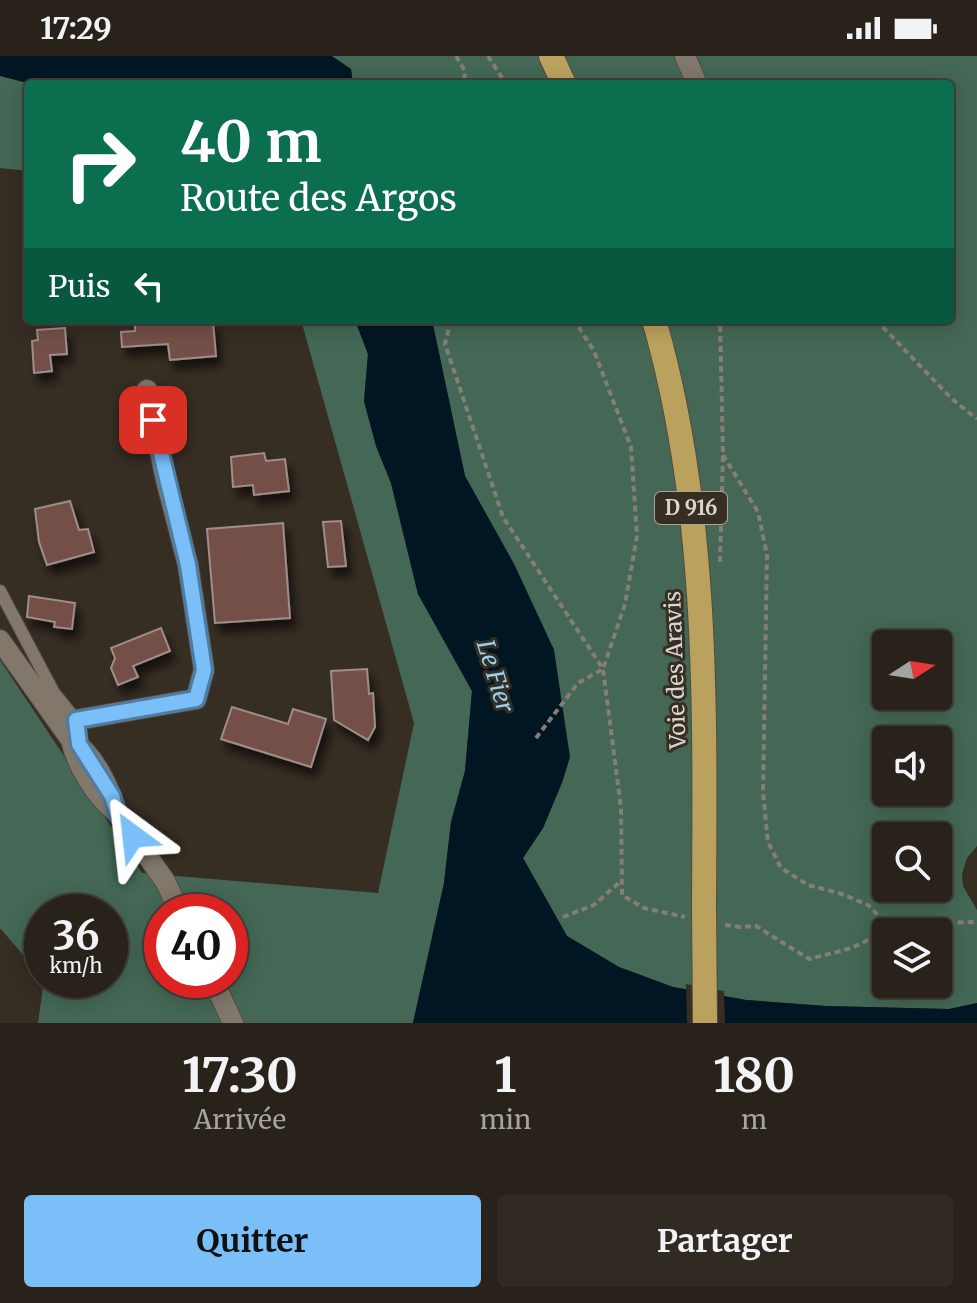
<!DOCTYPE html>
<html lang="fr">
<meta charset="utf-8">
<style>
body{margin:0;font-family:Merriweather,serif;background:#302a23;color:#f1f3f6;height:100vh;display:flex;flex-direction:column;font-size:30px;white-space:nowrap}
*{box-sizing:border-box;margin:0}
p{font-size:26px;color:#a5a4a2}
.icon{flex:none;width:44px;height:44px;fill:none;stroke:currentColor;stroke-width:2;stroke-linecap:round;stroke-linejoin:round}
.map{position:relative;height:967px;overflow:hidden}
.panel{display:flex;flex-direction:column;background:#28221a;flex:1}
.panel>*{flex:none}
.hud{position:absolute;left:24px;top:24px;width:930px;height:244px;border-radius:8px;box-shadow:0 4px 20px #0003,0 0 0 2px #443f39;background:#0b6e4f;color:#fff;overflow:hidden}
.needle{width:52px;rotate:78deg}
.buttons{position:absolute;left:872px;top:574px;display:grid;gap:16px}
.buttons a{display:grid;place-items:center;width:80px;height:80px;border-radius:8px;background:#28221a;box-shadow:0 4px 20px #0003,0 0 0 2px #443f39;font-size:40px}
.speed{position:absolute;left:24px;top:838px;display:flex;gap:16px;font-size:40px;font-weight:700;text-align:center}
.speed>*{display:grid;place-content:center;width:104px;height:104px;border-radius:50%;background:#28221a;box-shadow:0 4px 20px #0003,0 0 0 2px #443f39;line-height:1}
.speed small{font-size:20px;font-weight:400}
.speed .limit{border:12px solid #d22;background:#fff;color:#111}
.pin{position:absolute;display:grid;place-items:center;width:68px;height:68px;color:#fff;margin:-34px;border-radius:16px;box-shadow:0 4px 12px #0006}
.me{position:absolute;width:88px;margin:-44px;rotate:330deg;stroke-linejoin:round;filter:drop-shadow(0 0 6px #0008)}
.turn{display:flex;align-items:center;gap:28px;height:168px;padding:0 24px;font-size:36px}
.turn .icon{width:104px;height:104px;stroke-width:2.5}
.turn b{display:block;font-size:56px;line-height:68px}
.then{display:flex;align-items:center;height:76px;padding:0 24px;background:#0003;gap:16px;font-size:30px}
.eta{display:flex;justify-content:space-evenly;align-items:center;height:136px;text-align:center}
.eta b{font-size:48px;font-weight:700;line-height:56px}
.action{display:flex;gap:16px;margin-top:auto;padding:16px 24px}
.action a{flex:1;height:92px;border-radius:8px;background:#7abff8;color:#111;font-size:32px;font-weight:700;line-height:92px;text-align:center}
.action a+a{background:#302a23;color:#f1f3f6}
.status{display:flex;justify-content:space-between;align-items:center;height:56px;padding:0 40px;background:#28221a;direction:ltr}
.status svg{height:22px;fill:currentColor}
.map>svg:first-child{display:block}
.forest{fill:#446855;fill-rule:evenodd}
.water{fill:#001723}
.pier{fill:#362d23}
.building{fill:#734f47;stroke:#9e8d89;stroke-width:2;filter:url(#shadow)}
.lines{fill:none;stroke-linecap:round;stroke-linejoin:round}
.lane-casing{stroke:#524b43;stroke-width:14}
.street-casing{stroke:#524b43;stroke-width:22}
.secondary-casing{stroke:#524b43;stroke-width:22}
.highway-casing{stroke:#524b43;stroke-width:26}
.path{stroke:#857e76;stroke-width:4;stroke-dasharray:6 4;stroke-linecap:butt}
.lane{stroke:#81776b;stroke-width:12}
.street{stroke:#81776b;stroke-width:20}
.secondary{stroke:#81776b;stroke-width:20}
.highway{stroke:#baa25e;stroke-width:24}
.highway-bridge-casing{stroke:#524b43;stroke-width:26;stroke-linecap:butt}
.highway-bridge{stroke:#baa25e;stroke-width:24}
.route-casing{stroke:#4f7ca1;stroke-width:20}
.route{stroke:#7abff8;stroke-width:14}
.labels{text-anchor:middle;stroke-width:6;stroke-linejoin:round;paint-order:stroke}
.shield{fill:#362d23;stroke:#aaa39b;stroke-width:2}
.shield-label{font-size:20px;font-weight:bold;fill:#dbd5cf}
.street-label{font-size:22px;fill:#dbd5cf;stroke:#362d23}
.water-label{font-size:24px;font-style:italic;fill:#92d3f5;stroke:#362d23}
</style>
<div class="status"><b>17:29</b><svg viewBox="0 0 49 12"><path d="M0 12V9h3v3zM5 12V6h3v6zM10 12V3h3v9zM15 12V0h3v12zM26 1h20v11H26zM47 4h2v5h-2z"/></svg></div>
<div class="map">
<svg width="977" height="967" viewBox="0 0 977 967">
<defs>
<filter id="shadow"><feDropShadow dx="5" dy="9" stdDeviation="4" flood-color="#0009"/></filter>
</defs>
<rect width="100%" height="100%" fill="#362d23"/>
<g class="forest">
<path d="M0 0H977V790L967 802 962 818 963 830 977 854V947L949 953 826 950 746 944 673 931 619 911 567 880 523 802 543 772 563 724 554 594 514 508 465 420 432 264H950V28H353L351 13 332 28H28V115L0 112ZM886 588H938V640H886ZM886 684H938V736H886ZM886 780H938V832H886ZM886 876H938V928H886Z"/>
<path d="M301 264H355L368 298 364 345 376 390 391 427 418 538 472 635 465 715 451 766 444 827 413 967H38L44 924H110V856H42V921L0 872V604L142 817 378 837 414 667ZM162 856H230V924H162Z"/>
</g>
<g class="water">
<path d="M0 0H332L351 13 353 28H31L0 20Z"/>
<path d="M355 264H432L465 420 514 508 554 594 570 701 563 724 543 772 523 802 567 880 619 911 673 931 746 944 826 950 949 953 977 947V967H413L444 827 451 766 465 715 472 635 418 538 391 427 376 390 364 345 368 298Z"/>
</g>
<path class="pier" d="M686 928 724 935 725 967H687Z"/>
<g class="building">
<path d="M135 264 213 266 216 300 170 304 168 288 122 291 121 276 135 275Z"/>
<path d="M65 272 67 298 50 299 52 315 34 317 32 285 38 284 37 274Z"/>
<path d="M264 397 266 405 285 403 289 435 254 439 253 429 233 431 231 401Z"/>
<path d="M70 445 79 474 88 473 94 496 47 509 39 486 35 453Z"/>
<path d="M341 465 346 510 328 511 323 466Z"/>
<path d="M283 467 290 562 215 567 207 473Z"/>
<path d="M29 540 75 547 72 573 54 571 55 566 27 561Z"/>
<path d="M161 572 170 595 133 610 138 621 118 629 111 612 115 602 111 592Z"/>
<path d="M367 613 369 638 373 637 375 671 368 684 334 664 331 615Z"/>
<path d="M232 651 288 668 293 653 326 663 311 711 221 683Z"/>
</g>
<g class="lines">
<g class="lane-casing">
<path id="lane" d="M0 535 54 637 76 664"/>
</g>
<g class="street-casing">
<g id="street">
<path d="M685 0 697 28"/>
<path d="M76 664 196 643 204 614 188 509 166 424 147 334"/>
</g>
</g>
<g class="secondary-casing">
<g id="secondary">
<path d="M0 584 71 684C77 710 96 741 117 757 110 733 94 697 71 684"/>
<path d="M117 757 165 825 180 856"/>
<path d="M213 924 233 967"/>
</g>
</g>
<g class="highway-casing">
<g id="highway">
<path d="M551 0 564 28"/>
<path d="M654 264C709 454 705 654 704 850"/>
</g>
</g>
<g class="path">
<path d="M456 0 465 15 464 28"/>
<path d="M488 0 506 28"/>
<path d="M451 264 445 288 503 461 603 613 621 752 622 839 644 852 685 861"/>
<path d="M876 264 952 343 977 363"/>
<path d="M723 399 758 456 767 499 763 737 768 786 781 812 808 829 839 837 868 849 885 866 910 871 940 867 977 866"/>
<path d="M720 506 723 399 720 264"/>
<path d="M536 682 578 627 603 613 625 548 637 480 631 391 594 295 574 264"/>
<path d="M563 861 594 849 622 824"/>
<path d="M725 869 740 871 756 870 809 903C837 895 869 893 885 866"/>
</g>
<use href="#lane" class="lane"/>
<use href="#street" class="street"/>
<use href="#secondary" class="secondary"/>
<use href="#highway" class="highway"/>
<g class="highway-bridge-casing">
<path id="highway-bridge" d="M704 850 705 967"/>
</g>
<use href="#highway-bridge" class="highway-bridge"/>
</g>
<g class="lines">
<g class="route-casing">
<path id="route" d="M133 780 117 757 112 740 79 688 76 664 196 643 204 614 188 509 153 364"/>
</g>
<use href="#route" class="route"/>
</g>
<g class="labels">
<rect class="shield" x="655" y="436" width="72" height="32" rx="6"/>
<g class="shield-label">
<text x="691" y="459">D 916</text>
</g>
<g class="street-label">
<text transform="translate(675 614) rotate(-92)" y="8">Voie des Aravis</text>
</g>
<g class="water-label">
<text transform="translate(495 620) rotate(73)" y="8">Le Fier</text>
</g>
</g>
</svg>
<div class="buttons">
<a><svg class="needle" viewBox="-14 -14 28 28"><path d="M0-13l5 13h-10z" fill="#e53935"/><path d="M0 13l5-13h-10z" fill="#a5a4a2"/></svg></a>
<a><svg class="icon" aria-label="sound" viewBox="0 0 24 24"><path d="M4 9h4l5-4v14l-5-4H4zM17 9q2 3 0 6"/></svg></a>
<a><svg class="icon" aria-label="search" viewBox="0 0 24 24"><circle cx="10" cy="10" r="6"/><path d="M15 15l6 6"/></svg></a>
<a><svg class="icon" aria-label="layers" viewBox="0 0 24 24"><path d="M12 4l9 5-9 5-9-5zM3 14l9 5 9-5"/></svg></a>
</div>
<div class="speed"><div>36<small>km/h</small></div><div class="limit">40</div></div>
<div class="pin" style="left:153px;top:364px;background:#d93025"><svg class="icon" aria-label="arrive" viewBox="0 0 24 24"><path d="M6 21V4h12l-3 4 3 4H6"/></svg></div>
<svg class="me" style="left:133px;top:780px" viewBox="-20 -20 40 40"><path d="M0-17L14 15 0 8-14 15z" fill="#7abff8" stroke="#fff" stroke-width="4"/></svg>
<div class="hud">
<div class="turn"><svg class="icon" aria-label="right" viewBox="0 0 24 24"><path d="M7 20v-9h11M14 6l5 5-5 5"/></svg><div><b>40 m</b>Route des Argos</div></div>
<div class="then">Puis<svg class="icon" aria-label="left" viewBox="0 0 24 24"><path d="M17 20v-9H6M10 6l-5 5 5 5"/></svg></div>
</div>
</div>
<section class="panel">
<div class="eta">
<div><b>17:30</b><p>Arrivée</p></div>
<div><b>1</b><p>min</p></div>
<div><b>180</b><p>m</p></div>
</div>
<div class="action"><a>Quitter</a><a>Partager</a></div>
</section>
